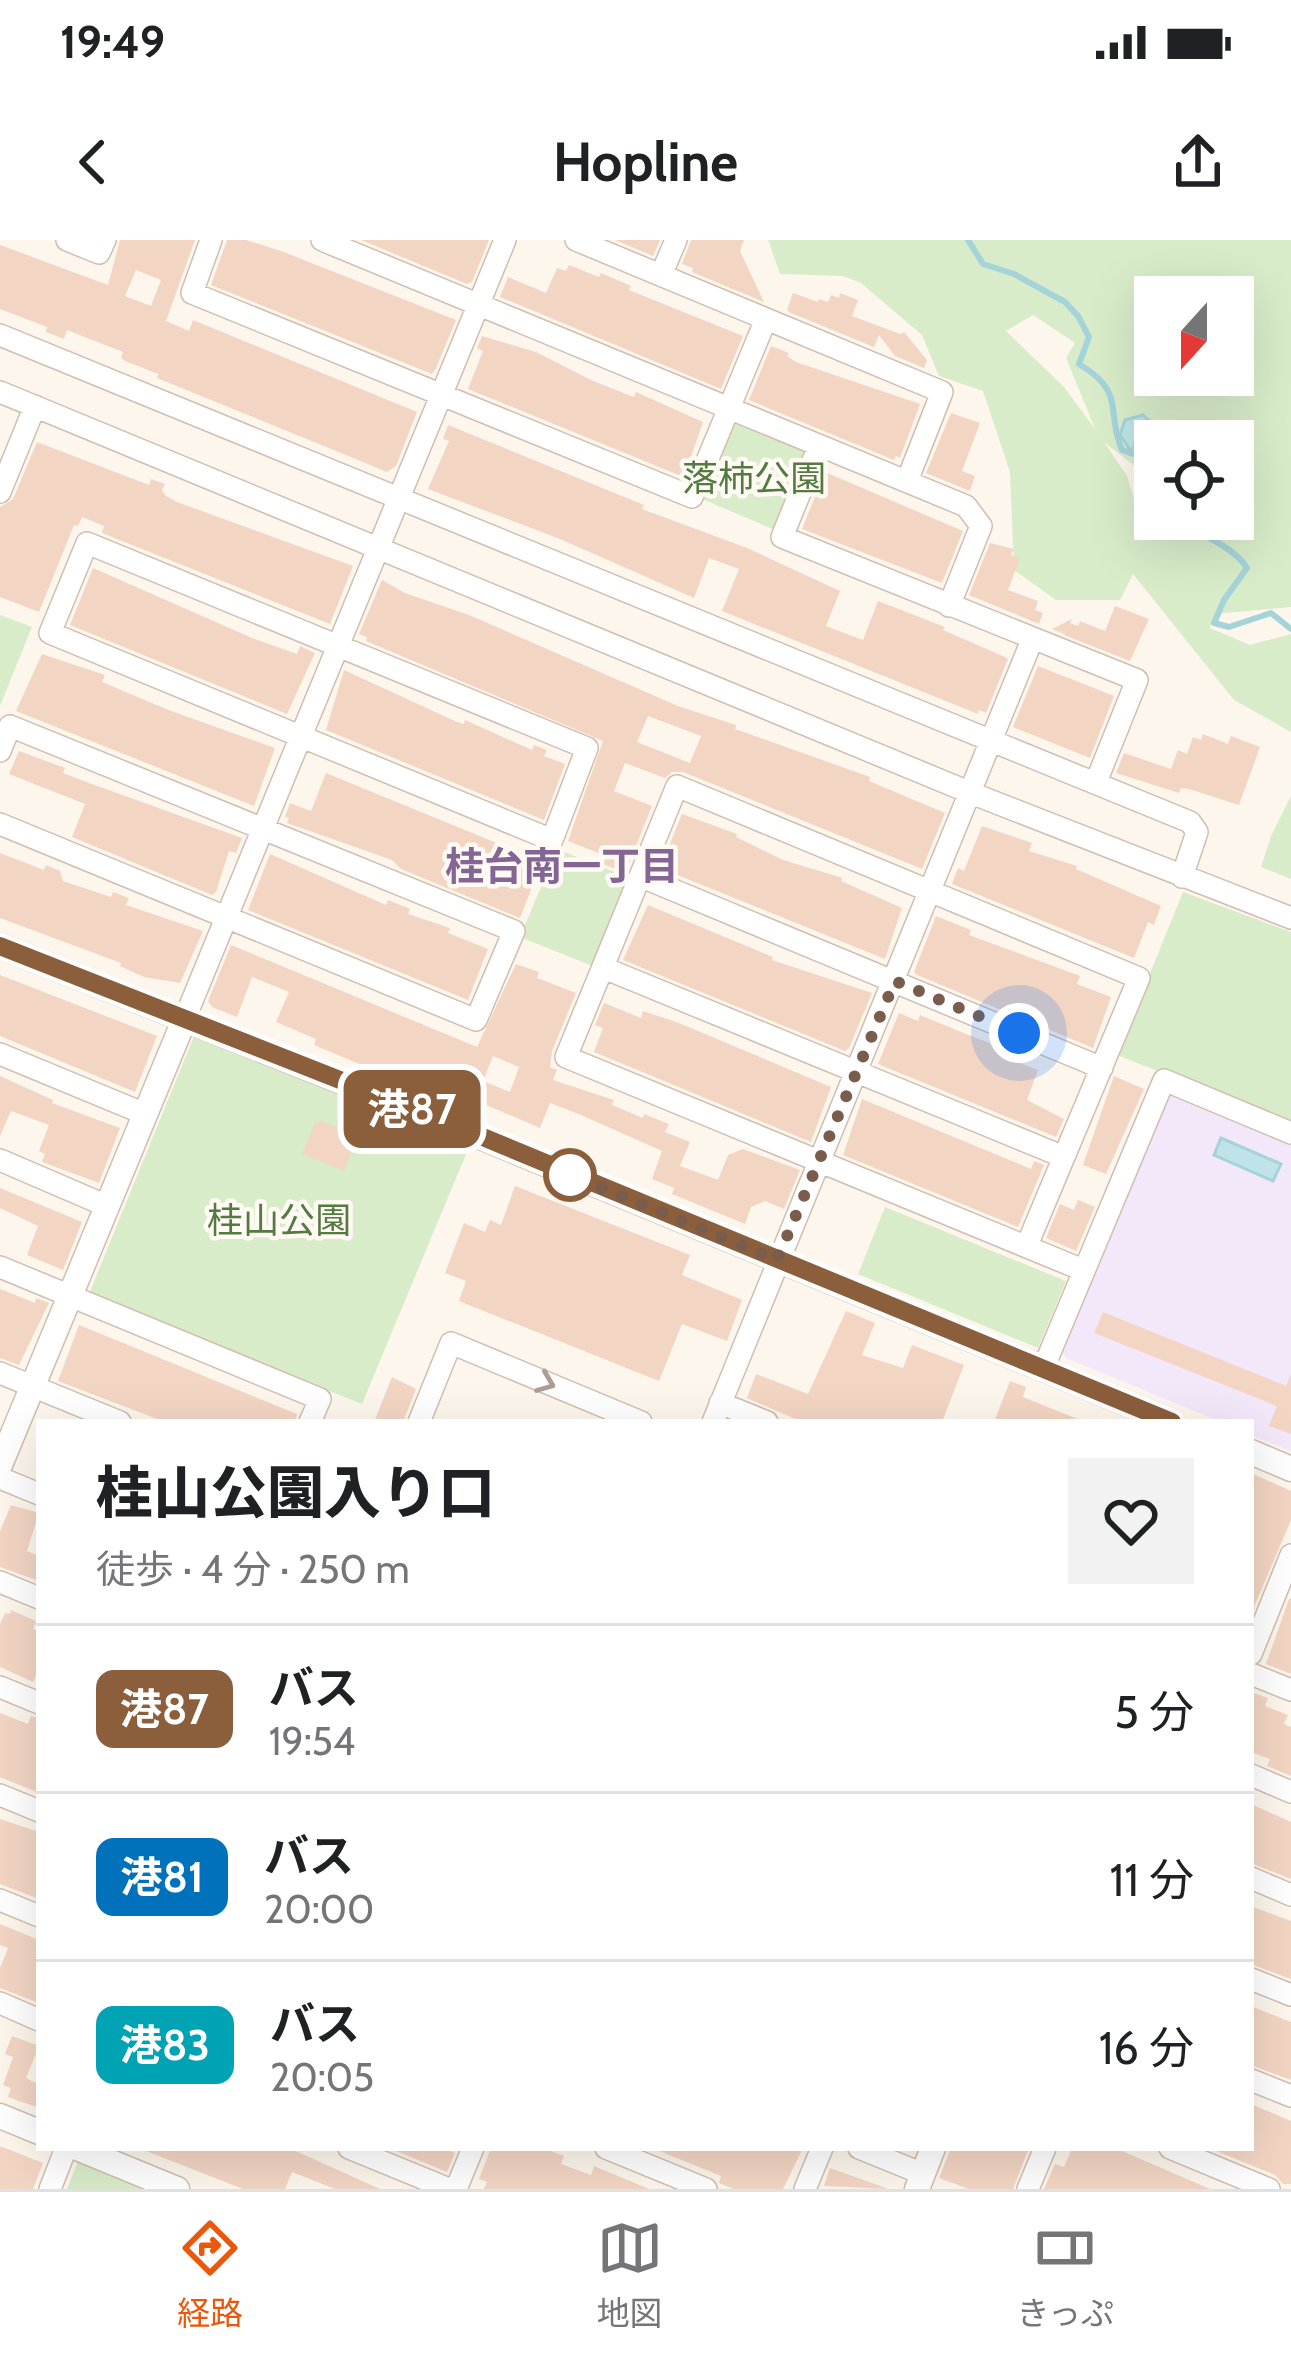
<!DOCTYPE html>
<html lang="ja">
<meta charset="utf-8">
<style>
body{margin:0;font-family:Cabin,"Noto Sans JP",sans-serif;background:#f2f2f2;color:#202124;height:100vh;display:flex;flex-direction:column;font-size:45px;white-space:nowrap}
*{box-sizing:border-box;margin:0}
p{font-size:39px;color:#757577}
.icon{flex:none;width:66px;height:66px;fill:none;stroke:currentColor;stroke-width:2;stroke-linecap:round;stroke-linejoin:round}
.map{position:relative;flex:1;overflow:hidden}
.side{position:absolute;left:36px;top:1179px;width:1218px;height:732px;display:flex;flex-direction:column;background:#fff;border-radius:0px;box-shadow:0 12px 48px #0002}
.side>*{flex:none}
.badge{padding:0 24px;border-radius:18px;font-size:42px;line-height:78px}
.needle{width:78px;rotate:201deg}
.fabs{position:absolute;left:1134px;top:36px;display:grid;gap:24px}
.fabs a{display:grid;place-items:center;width:120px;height:120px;border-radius:0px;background:#fff;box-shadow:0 12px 48px #0002;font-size:60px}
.you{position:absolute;width:60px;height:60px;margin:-30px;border:9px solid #fff;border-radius:50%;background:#1a73e8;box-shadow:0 0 0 18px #1a73e833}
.map>.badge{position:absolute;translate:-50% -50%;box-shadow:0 0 0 6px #fff}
.round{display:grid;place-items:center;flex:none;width:126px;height:126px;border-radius:0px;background:#f2f2f2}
.overview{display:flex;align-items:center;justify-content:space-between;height:204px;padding:0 60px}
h1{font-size:57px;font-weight:800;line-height:90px}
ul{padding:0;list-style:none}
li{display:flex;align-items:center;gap:36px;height:168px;padding:0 60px;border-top:3px solid #e0e0e0}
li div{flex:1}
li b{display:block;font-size:45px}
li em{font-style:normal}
li .badge{min-width:132px;font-weight:700;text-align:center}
.status{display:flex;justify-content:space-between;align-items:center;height:84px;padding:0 60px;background:#fff;direction:ltr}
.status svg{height:33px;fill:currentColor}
header{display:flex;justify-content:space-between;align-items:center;height:156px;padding:0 60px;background:#fff;font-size:54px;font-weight:800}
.menu{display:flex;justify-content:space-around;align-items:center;height:168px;border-top:3px solid #e0e0e0;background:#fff;font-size:33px;color:#757577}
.menu a{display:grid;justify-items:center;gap:6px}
.menu .on{color:#ea580c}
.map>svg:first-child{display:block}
.education{fill:#f3e8fa}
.green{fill:#d8ecc9;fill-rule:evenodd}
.water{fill:#bfe3e8;stroke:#a5d3da;stroke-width:3}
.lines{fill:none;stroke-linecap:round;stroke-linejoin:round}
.stream{stroke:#a5d3da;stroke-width:6}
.building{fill:#f3d5c3;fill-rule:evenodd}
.minor-casing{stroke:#d1beb0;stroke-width:24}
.tertiary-casing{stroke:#d1beb0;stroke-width:27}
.minor{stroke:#fff;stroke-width:21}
.tertiary{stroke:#fff;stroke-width:24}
.oneway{stroke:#af9d94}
.line-casing{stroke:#fff;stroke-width:27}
.line{stroke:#8b5e3c;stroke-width:18}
.walk{stroke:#7a5c4d;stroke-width:12;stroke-dasharray:0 21.6}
.stop-dot{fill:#fff;stroke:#8b5e3c;stroke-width:6}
.labels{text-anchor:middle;stroke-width:9;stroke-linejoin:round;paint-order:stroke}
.park-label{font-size:36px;fill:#537a41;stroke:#fffaf3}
.neighbourhood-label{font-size:39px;font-weight:bold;fill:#846695;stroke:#fffaf3}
</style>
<div class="status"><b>19:49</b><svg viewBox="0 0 49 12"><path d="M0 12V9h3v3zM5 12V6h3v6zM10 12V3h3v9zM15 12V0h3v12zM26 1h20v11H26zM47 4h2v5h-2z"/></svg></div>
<header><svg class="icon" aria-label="back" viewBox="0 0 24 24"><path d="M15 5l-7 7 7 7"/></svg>Hopline<svg class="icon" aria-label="share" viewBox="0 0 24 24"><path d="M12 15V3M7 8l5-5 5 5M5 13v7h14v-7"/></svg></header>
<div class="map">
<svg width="1291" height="1949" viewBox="0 0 1291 1949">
<rect width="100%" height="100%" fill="#fdf6ec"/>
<path class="education" d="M 1172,855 L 1291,904 L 1291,1211 L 1251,1195 L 1251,1182 L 1221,1182 L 1066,1118 L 1061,1109 L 1165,859 Z"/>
<path class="green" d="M 768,0 L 1291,0 L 1291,367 L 1215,374 L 1210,388 L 1250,405 L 1291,394 L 1291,492 L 1234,460 L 1133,334 L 1120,360 L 1056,360 L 1014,330 L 1010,232 L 983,151 L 939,136 L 922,95 L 861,43 L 843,36 L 780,34 ZM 1155,57 L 1233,57 L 1233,135 L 1155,135 ZM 1033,75 L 1075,103 L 1066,118 L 1095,189 L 1064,147 L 1006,91 ZM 1155,201 L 1233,201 L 1233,279 L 1155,279 L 1155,244 L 1140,279 L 1127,236 L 1104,202 L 1155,242 Z
M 735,181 L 805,208 L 805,218 L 775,290 L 702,259 Z
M 0,375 L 32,387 L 0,466 Z
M 1291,556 L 1291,639 L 1261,627 L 1271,596 Z
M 557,609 L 632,639 L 595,727 L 520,697 Z
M 1183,652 L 1291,692 L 1291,884 L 1117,815 Z
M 194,796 L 469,907 L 362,1164 L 89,1054 Z
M 885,967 L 1066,1041 L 1038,1108 L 858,1034 Z
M 80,1916 L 160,1949 L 67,1949 Z"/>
<path class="water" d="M 1143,175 L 1156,187 L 1141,196 L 1131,211 L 1120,195 L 1125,180 Z
M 1221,898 L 1281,924 L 1273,941 L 1214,915 Z"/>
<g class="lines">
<path class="stream" d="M 968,0 L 983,24 L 1014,34 L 1065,62 L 1078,76 L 1089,97 L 1079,124 C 1127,153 1105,170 1122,210 L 1136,215 L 1155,243
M 1155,255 L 1145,282 C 1166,299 1167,290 1190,292 C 1207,293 1239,314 1247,328 L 1224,360 L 1214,383 L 1229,387 L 1271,373 L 1291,389"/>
</g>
<path class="building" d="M 120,0 L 195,0 L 166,81 L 189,91 L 193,80 L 417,172 L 396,226 L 387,232 L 363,222 L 157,138 L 158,134 L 125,121 L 121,118 L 123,112 L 67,90 L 64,99 L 46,92 L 47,87 L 0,69 L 0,5 L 108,45 ZM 136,30 L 161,40 L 151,66 L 125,56 Z
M 227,0 L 246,0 L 281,11 L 456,80 L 436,128 L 432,134 L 211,45 Z
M 361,0 L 489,0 L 472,42 L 467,44 Z
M 615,0 L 660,0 L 653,16 Z
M 691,0 L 744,0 L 740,11 L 764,62 L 692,32 L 693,28 L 682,24 Z
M 569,25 L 599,37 L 601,33 L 631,46 L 629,50 L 743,96 L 721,149 L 500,57 L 508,37 L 546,53 L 557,28 L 566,31 Z
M 793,53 L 818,62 L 819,59 L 828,62 L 831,55 L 839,58 L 840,53 L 858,60 L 852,76 L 900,94 L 904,92 L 927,120 L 924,128 L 895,116 L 879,95 L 874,107 L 791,73 L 787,70 Z
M 482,96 L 536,112 L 593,141 L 634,157 L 636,152 L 703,182 L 685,234 L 681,236 L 468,149 L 483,111 L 477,108 Z
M 771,106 L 789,113 L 787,116 L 796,122 L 920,164 L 900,218 L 896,216 L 894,220 L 749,160 Z
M 951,173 L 980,183 L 962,231 L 975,236 L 970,251 L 926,233 Z
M 448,185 L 644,265 L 642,269 L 747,308 L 840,351 L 826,386 L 863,400 L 878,361 L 945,387 L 943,390 L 1005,417 L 1008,419 L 986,473 L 979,470 L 978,474 L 722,371 L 739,329 L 709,318 L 694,358 L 560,299 L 428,249 L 449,201 L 443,199 Z
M 37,202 L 149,245 L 151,239 L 165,244 L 162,250 L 166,256 L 177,262 L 353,326 L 330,384 L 102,293 L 104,286 L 82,277 L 78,286 L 74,285 L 39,372 L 0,357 L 0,267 L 13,259 Z
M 825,232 L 963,291 L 942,343 L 802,289 Z
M 990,303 L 1014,309 L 1011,315 L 1020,318 L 1008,350 L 1038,361 L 1035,370 L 1043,373 L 1039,384 L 969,355 Z
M 93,328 L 252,398 L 297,414 L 300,406 L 315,413 L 287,474 L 70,385 Z
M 382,340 L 405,353 L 469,375 L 678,466 L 736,485 L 735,489 L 870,537 L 869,541 L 945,573 L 922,629 L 683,532 L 672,532 L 665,538 L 625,523 L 614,551 L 652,566 L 625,633 L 603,624 L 606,616 L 568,601 L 603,501 L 366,401 L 367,397 L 359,394 ZM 648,476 L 701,496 L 690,523 L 637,502 Z
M 1115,366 L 1149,379 L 1130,421 L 1064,395 L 1067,388 L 1064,394 L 1052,389 L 1072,379 L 1070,383 L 1078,386 L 1080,381 L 1105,391 Z
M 42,414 L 105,435 L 102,442 L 171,471 L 275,508 L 254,566 L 16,471 Z
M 1038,426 L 1114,456 L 1090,518 L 1013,487 Z
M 344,430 L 457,482 L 464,484 L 465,480 L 532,510 L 534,505 L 547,510 L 544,516 L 565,524 L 544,580 L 326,490 Z
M 1203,494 L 1228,504 L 1231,496 L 1260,507 L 1239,565 L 1189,549 L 1181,548 L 1179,553 L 1116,533 L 1124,513 L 1171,529 L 1178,510 L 1187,514 L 1193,497 L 1201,500 Z
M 19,511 L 65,528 L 63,533 L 89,543 L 242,598 L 236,613 L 229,611 L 216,652 L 212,655 L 72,597 L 85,564 L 9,534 Z
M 326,533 L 548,624 L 540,644 L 534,642 L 520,678 L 401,629 L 392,620 L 287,583 L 289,578 L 285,577 L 290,563 L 311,571 Z
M 682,574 L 737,594 L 736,597 L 783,620 L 843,638 L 841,641 L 902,668 L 885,719 L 660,628 Z
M 982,586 L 1032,603 L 1029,611 L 1077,626 L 1076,629 L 1161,666 L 1154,685 L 1148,682 L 1134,718 L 952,644 L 958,628 L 964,631 Z
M 0,613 L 44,630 L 46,625 L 60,631 L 63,641 L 111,657 L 113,652 L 129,658 L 126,665 L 203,691 L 180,743 L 144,737 L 120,726 L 121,723 L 0,678 Z
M 270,614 L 386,665 L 388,660 L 410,669 L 408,674 L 450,688 L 448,693 L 488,709 L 468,760 L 248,670 Z
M 648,665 L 773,717 L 772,720 L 872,753 L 849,808 L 845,811 L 623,720 Z
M 936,676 L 971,690 L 969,695 L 1080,736 L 1077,744 L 1111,757 L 1093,808 L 917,735 L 914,732 Z
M 231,705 L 477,807 L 516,724 L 539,732 L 537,738 L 576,753 L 552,811 L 550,827 L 557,830 L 553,840 L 614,860 L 612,865 L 643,878 L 644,874 L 669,884 L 665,892 L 690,902 L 680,926 L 718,940 L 728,915 L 743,909 L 800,930 L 784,969 L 765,961 L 751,967 L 745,984 L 672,954 L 674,948 L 652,939 L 662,911 L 581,875 L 550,863 L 540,888 L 449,849 L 445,860 L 314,805 L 316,799 L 276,782 L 289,752 L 252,737 L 237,777 L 212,767 L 208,761 ZM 493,816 L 519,827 L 510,852 L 483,841 Z
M 0,735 L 157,796 L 135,852 L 0,796 Z
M 604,763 L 641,778 L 643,771 L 679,783 L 831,847 L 811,902 L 594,812 L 603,788 L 595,785 Z
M 899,773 L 918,781 L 920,775 L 966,794 L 997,806 L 1006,812 L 1004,817 L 1038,830 L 1027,860 L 1064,879 L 1056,897 L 878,824 Z
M 0,836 L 53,860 L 52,863 L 120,888 L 99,943 L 42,922 L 45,914 L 39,911 L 49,885 L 11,871 L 0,896 Z
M 1114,836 L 1144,849 L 1106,934 L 1083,925 Z
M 862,859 L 1031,929 L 1034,921 L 1044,925 L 1018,987 L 843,915 Z
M 321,881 L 357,896 L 344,931 L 302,914 L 315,883 Z
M 515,946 L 690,1015 L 682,1035 L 742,1060 L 727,1101 L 682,1084 L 659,1141 L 459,1061 L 466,1041 L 445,1033 L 464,983 L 485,992 L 490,980 L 501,985 Z
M 0,948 L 82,982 L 63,1030 L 27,1015 L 38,986 L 0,968 Z
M 1078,960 L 1095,967 L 1076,1011 L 1046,998 L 1060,964 L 1074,970 Z
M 0,1049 L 35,1063 L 36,1058 L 49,1063 L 19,1125 L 0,1118 Z
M 846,1071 L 875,1083 L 862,1115 L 903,1128 L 912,1105 L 964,1125 L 942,1182 L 802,1182 L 747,1158 L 756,1134 L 808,1154 Z
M 1103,1072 L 1286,1146 L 1291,1134 L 1291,1194 L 1269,1186 L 1277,1166 L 1094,1093 Z
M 79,1085 L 297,1174 L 295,1182 L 165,1182 L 58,1141 Z
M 392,1137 L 416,1149 L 403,1182 L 374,1182 Z
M 1010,1141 L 1026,1147 L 1023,1157 L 1085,1182 L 994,1182 Z
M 1251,1233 L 1291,1251 L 1291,1280 L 1251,1374 Z
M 11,1265 L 39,1273 L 27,1311 L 39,1316 L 39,1341 L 0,1327 L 0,1291 Z
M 1289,1359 L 1291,1359 L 1291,1434 L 1266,1424 Z
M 11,1370 L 36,1381 L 33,1389 L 39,1391 L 39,1428 L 33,1442 L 0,1427 L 0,1384 L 5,1373 L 10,1374 Z
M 1251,1452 L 1268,1458 L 1265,1466 L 1288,1475 L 1284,1484 L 1291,1487 L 1291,1536 L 1267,1526 L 1270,1519 L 1251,1512 Z
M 0,1473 L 28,1484 L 31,1476 L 39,1478 L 39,1553 L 0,1537 Z
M 1251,1564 L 1291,1582 L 1291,1639 L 1251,1623 Z
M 0,1579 L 39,1592 L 39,1659 L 0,1644 Z
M 1251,1666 L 1291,1681 L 1291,1739 L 1251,1724 Z
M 0,1684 L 39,1700 L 39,1763 L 0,1748 L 0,1728 L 8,1708 L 0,1705 Z
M 1251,1766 L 1291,1782 L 1291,1840 L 1251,1825 Z
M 12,1796 L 39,1806 L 26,1838 L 39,1845 L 39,1868 L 8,1857 L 11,1848 L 3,1845 L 13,1817 L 5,1814 Z
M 1251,1864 L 1291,1881 L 1291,1944 L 1283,1944 L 1275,1935 L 1209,1908 L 1251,1908 Z
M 0,1906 L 43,1923 L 33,1949 L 0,1949 Z
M 289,1908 L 380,1949 L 335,1949 L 292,1932 L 285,1949 L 243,1949 L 141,1909 Z
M 389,1908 L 441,1908 L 455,1913 L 447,1932 Z
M 491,1908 L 543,1908 L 564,1916 L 561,1924 L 591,1935 L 594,1926 L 649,1949 L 484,1949 L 487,1942 L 479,1939 Z
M 652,1908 L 803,1908 L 783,1949 L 734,1949 L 719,1943 L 721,1936 Z
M 951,1908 L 1029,1908 L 1013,1949 L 969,1949 L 939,1938 Z
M 1072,1908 L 1115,1908 L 1210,1949 L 1044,1949 L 1055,1924 L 1064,1927 Z
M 830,1928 L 886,1948 L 886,1949 L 824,1946 Z"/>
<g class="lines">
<defs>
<path id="minor" d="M 67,0 L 99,13 L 105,0
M 211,0 L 192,53 L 692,257 L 766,79
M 322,0 L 966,266 L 981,286 L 949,366
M 576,0 L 942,152 L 907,241
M 661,35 L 676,0
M 0,95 L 1190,582 L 1197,592 L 1182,637
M 0,152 L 971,553 L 1291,678
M 819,206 L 782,297 L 1137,440 L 1096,542
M 0,252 L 35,166
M 87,303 L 587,508 L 552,600 L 50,393 Z
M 0,511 L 10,486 L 514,691 L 476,780 L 0,584
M 642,637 L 1102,828
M 604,728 L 1064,917
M 185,778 L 505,0
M 0,814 L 145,874
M 0,920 L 107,966
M 1027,1005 L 1139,738 L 677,546 L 566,817 L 1083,1030
M 0,1027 L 320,1159 L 310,1182
M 1043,1129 L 1164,840 L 1291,893
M 0,1133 L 120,1182
M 720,1163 L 767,1182
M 419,1182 L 451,1103 L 641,1182
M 713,1182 L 1032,400
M 0,1238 L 39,1254
M 0,1342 L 39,1358
M 1251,1414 L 1291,1315
M 1251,1434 L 1291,1450
M 0,1447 L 39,1463
M 1251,1535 L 1291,1552
M 0,1555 L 39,1571
M 1251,1638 L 1291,1655
M 0,1660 L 39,1676
M 1251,1739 L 1291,1755
M 0,1763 L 39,1780
M 1251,1840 L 1291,1856
M 349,1908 L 449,1949
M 606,1908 L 706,1949
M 859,1908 L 923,1934
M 1170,1908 L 1269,1949
M 50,1949 L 66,1908
M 456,1949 L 473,1908
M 805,1949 L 822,1908
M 1028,1949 L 1045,1908"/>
<path id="tertiary" d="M 0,706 L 444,882 L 1172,1182
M 1251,1212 L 1291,1229
M 0,1225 L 185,778
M 0,1876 L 39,1892
M 77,1908 L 177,1949
M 917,1949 L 933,1908"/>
</defs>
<use href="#minor" class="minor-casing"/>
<use href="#tertiary" class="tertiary-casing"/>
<use href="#minor" class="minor"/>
<use href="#tertiary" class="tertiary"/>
</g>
<defs><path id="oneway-chevron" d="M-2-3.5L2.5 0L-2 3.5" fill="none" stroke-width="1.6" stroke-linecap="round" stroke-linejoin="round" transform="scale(3)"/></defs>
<use class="oneway" href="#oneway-chevron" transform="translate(546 1143) rotate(22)"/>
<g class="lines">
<defs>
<path id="line" d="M 0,706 L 444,881 L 1172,1182"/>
</defs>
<use href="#line" class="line-casing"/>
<use href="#line" class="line"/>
<path class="walk" d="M 570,935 L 566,933 L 777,1020 L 895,741 L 1019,793"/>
</g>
<circle class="stop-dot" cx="570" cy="935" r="24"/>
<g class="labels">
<g class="park-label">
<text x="754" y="251">落柿公園</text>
<text x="279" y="993">桂山公園</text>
</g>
<g class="neighbourhood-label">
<text x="562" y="640">桂台南一丁目</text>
</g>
</g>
</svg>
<div class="fabs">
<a><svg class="needle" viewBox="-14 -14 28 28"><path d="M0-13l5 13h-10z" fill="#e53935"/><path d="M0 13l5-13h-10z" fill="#757577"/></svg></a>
<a><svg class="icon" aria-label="locate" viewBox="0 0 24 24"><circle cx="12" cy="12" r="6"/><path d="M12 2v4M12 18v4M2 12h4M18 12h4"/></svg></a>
</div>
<div class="you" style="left:1019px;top:793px"></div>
<b class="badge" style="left:412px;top:869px;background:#8b5e3c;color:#fff">港87</b>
<section class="side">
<div class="overview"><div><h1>桂山公園入り口</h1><p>徒歩 · 4 分 · 250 m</p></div><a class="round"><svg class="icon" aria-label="heart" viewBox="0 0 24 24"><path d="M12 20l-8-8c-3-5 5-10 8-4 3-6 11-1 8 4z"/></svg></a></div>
<ul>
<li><span class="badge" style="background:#8b5e3c;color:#fff">港87</span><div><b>バス</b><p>19:54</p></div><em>5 分</em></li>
<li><span class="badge" style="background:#0072bc;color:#fff">港81</span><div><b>バス</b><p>20:00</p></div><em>11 分</em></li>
<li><span class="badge" style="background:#00a3b4;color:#fff">港83</span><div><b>バス</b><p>20:05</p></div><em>16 分</em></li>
</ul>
</section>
</div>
<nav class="menu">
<a class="on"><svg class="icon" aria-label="directions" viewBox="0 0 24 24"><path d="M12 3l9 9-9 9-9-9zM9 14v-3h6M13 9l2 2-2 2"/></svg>経路</a>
<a><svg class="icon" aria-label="map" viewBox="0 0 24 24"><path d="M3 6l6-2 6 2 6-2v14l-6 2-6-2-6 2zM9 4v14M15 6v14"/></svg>地図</a>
<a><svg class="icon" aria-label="tickets" viewBox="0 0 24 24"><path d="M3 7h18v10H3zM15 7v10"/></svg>きっぷ</a>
</nav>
